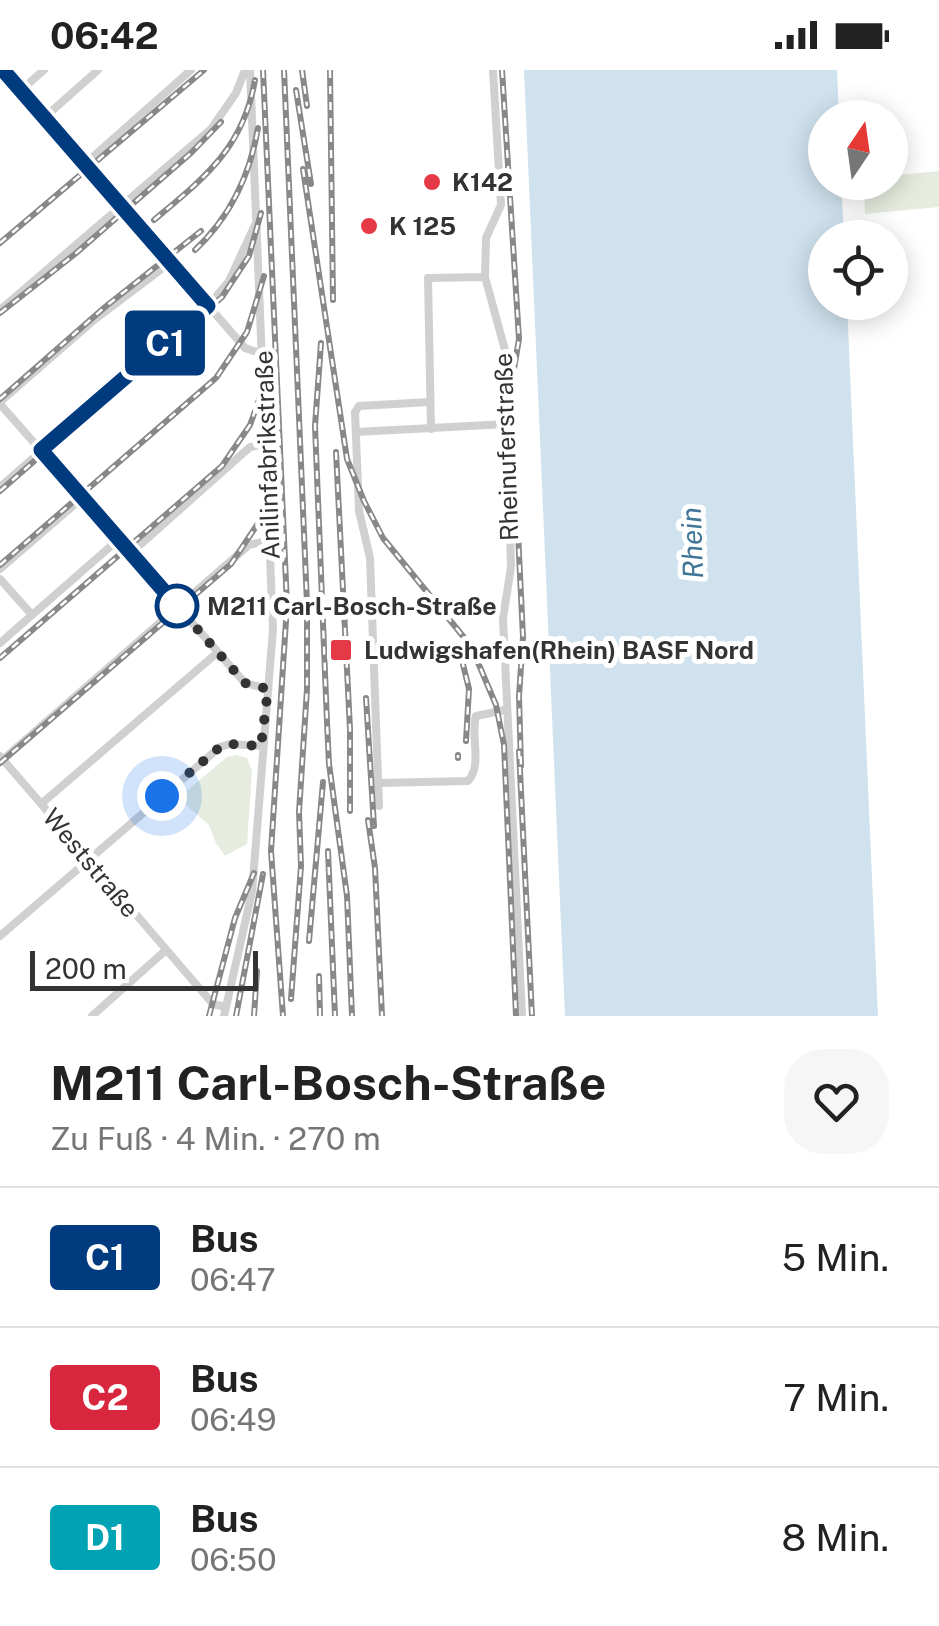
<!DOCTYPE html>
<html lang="de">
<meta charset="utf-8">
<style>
body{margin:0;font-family:"Public Sans",sans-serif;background:#f6f6f6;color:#222;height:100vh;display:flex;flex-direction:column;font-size:38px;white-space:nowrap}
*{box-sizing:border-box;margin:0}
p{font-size:32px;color:#767676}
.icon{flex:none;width:55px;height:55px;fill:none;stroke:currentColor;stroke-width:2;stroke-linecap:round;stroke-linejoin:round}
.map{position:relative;height:946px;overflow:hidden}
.sheet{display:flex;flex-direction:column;background:#fff;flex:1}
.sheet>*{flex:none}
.badge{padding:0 20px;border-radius:8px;font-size:35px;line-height:65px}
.needle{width:65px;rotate:13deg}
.fabs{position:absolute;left:808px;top:30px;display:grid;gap:20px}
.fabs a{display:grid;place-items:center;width:100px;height:100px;border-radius:50%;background:#fff;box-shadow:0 5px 25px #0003;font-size:50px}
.scale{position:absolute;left:30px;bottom:25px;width:228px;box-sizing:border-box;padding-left:10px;border:5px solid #333;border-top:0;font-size:28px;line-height:35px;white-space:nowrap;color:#333;-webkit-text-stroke:8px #fff;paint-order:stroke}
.you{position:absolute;width:50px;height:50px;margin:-25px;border:8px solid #fff;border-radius:50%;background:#1a73e8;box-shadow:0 0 0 15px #1a73e833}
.map>.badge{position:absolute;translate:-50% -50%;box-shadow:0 0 0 5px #fff}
.round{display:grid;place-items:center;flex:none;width:105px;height:105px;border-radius:40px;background:#f6f6f6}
.overview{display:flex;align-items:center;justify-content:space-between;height:170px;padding:0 50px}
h1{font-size:48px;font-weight:700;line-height:75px}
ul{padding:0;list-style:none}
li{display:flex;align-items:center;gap:30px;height:140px;padding:0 50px;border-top:2px solid #e0e0e0}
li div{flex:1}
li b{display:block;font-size:38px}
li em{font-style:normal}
li .badge{min-width:110px;font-weight:700;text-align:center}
.status{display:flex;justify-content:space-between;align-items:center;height:70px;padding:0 50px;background:#fff;direction:ltr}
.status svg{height:28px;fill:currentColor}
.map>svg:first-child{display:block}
.green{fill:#e6ecdf}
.water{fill:#cfe2ee}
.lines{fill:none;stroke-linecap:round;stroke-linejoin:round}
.minor{stroke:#d0d0d0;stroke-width:8}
.rail-casing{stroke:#888;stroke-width:6}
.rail{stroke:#fff;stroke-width:2.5;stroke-dasharray:8;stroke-linecap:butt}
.line-casing{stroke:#fff;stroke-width:22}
.line{stroke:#003b80;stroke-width:15}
.walk{stroke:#333;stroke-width:10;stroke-dasharray:0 18}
.poi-dot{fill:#e63946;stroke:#fff;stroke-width:4}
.stop-dot{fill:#fff;stroke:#003b80;stroke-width:5}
.labels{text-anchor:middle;stroke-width:10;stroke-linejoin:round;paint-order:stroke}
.poi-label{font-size:25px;font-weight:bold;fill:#333;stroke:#fff;text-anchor:start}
.street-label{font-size:25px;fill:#333;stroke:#fff}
.stop-label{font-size:25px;font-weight:bold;fill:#333;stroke:#fff;text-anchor:start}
.water-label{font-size:28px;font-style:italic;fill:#3f7597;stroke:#fff}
</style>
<div class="status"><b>06:42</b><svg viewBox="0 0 49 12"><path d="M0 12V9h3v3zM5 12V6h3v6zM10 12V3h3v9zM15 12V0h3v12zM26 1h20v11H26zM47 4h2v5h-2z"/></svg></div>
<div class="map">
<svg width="939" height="946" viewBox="0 0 939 946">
<rect width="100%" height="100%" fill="#fff"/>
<path class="green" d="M 939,101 L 939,137 L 865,144 L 864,113 L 890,112 L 890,106 Z
M 236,685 L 247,688 L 252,701 L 247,774 L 225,786 L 216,773 L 209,755 L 178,728 L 227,687 Z"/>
<path class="water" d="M 524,0 L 837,0 L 839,47 L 825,48 L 825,112 L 841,113 L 844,167 L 825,168 L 825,232 L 847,233 L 878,946 L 565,946 Z"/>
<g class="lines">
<path class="minor" d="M 3,0 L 245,278 L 263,284
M 493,0 L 501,135 L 486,168 L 485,207 L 505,280 L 511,497 L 503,548 L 522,946
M 21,20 L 44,0
M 45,47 L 98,0
M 86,93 L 191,0
M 0,240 L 211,59 L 236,23 L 245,0
M 0,332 L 94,250 L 172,191
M 0,334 L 245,613 L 268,619
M 431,359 L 428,208 L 485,207
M 356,362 L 507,354
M 0,417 L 208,236 L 229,211 L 255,155
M 131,483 L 250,377 L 267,374
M 0,499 L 82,428
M 0,509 L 32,545
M 0,573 L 119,469
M 0,686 L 213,934 L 226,937
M 0,692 L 249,475 L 271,470
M 378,713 L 468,711 C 483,695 470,666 476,646 L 505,640
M 41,734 L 217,583
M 379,736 L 370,488 L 359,441 L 355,342 L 359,336 L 430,332
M 0,866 L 220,677 L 230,674 L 261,676
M 92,946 L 166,880
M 224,946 L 252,822 L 273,559 L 250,0"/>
<defs>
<path id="rail" d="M 263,0 L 287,535 L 271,781 L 283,946
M 284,0 L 307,533 L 307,619 L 299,742 L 301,796 L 291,929
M 302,0 L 307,36
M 330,0 L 333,230
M 502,0 L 519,269 L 511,317 L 523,567 L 519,626 L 521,696
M 296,20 L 311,114
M 303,99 L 347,389 L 364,431 L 383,468 L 471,576 L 496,635 L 504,675 L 516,946
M 154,150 C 204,108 243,79 255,10
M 0,173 L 204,0
M 195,180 C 230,147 250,105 258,58
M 0,243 L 75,184 L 191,83 L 221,52
M 321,273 L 315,356 L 327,652 L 329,694 L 347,826 L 352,946
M 0,329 L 105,237 L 201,161
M 336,382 L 350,659 L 350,741
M 0,421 L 222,227 L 249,186 L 261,143
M 0,495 L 216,308 L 247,262 L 264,206
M 458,574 L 469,619 L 466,671
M 0,588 L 222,396 L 250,355 L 264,316 L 267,296
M 366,628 L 374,756
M 519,681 L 532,946
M 458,685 L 458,688
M 0,693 L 231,494 L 259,452 L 273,407
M 368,750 L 375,798 L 382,946
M 328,781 L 335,946
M 309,871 L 323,712
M 319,906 L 320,946
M 209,946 L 235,848 L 254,803
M 236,946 L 263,804
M 254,946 L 257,901"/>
</defs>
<use href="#rail" class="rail-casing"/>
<use href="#rail" class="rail"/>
</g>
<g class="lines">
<defs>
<path id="line" d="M 3,0 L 208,236 L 41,380 L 177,536"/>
</defs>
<use href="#line" class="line-casing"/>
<use href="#line" class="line"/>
<path class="walk" d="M 162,726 L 220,677 L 230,674 L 261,676 L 268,619 L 245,613 L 177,536"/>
</g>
<g class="poi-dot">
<circle cx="432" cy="112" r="10"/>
<circle cx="369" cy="156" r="10"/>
<rect x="329" y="568" width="24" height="24" rx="5"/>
</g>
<circle class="stop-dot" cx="177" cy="536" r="20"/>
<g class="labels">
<g class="poi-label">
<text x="452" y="121">K142</text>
<text x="389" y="165">K 125</text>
<text x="364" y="589">Ludwigshafen(Rhein) BASF Nord</text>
</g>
<g class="street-label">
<text transform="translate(506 377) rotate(-92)" y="9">Rheinuferstraße</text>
<text transform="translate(267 385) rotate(-92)" y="9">Anilinfabrikstraße</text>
<text transform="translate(91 793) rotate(50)" y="9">Weststraße</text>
</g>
<g class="stop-label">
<text x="207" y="545">M211 Carl-Bosch-Straße</text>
</g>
<g class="water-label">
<text transform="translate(692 473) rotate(-92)" y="10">Rhein</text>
</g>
</g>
</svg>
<div class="fabs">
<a><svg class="needle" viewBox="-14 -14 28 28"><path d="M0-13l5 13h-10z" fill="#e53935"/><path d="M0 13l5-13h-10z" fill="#767676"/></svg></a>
<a><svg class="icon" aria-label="locate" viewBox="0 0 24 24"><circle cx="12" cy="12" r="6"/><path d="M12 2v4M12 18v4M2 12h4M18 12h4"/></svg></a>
</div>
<div class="scale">200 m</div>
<div class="you" style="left:162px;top:726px"></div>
<b class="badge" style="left:165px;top:273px;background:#003b80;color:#fff">C1</b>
</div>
<section class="sheet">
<div class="overview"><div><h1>M211 Carl-Bosch-Straße</h1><p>Zu Fuß · 4 Min. · 270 m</p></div><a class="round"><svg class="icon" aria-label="heart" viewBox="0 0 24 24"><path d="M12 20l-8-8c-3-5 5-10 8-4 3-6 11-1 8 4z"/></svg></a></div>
<ul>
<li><span class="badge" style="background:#003b80;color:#fff">C1</span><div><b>Bus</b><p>06:47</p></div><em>5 Min.</em></li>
<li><span class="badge" style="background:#d7263d;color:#fff">C2</span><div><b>Bus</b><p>06:49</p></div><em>7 Min.</em></li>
<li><span class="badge" style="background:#00a3b4;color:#fff">D1</span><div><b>Bus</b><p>06:50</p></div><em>8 Min.</em></li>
</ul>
</section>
